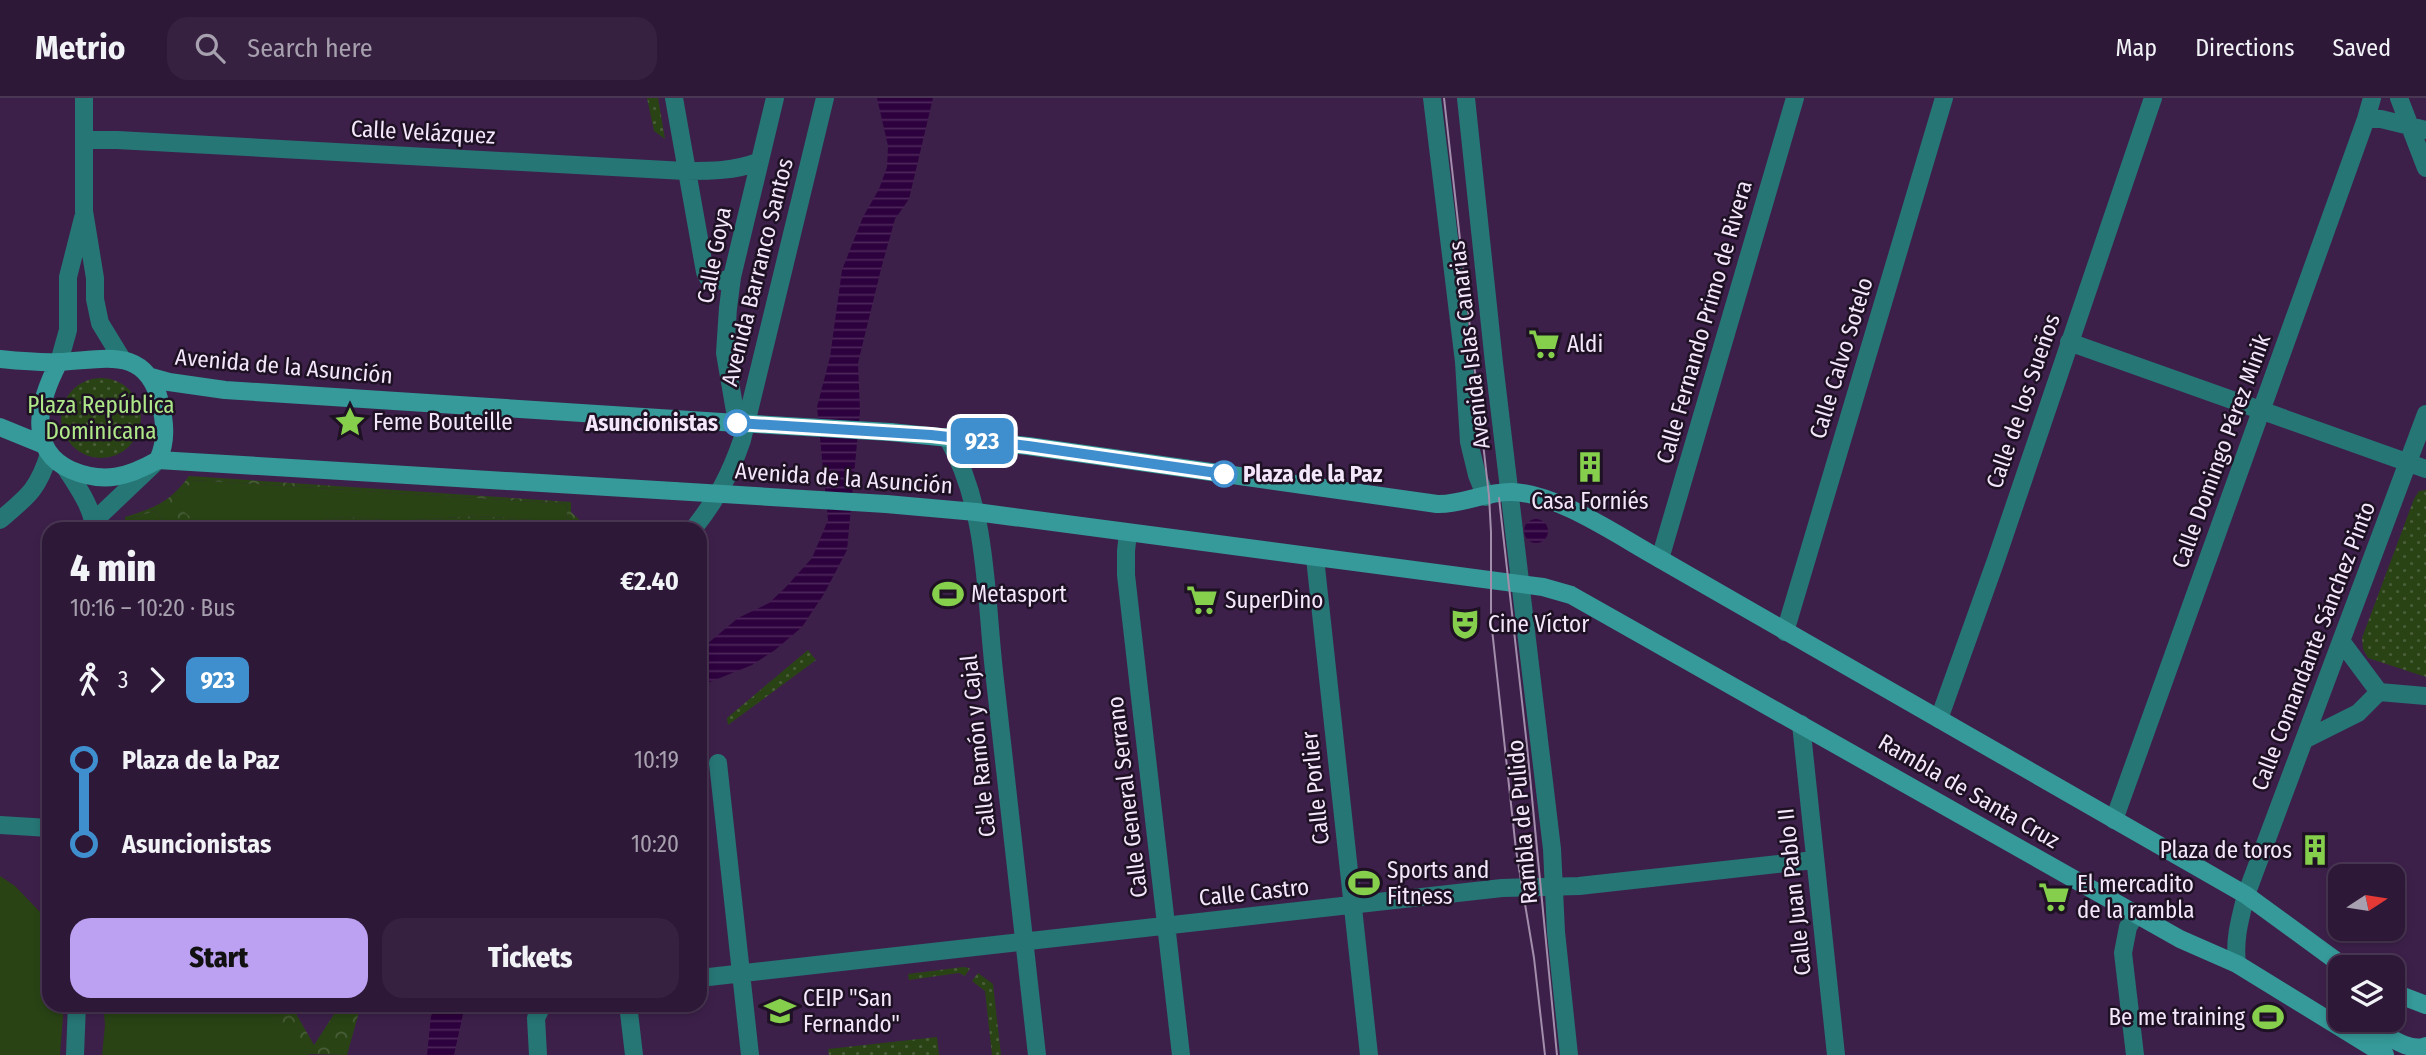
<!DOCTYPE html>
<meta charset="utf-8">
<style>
body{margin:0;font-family:"Fira Sans Condensed",sans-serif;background:#362140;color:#f1f3f6;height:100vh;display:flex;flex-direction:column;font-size:26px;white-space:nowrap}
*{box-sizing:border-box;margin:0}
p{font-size:23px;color:#a7a0ae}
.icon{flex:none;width:38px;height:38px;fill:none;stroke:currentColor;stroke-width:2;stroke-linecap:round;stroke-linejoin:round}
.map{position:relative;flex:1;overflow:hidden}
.details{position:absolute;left:42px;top:424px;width:665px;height:490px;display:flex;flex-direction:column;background:#2e1838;border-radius:21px;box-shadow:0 4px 10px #0003,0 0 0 2px #493753}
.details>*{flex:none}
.badge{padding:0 14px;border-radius:10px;font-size:24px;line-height:46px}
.needle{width:46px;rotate:78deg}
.fabs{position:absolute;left:2328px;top:766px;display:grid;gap:14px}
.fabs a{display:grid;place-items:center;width:77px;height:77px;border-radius:14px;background:#2e1838;box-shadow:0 4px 10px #0003,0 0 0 2px #493753;font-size:35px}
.map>.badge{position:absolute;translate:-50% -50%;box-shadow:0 0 0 4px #fff}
.legs{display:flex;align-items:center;gap:10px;height:77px;padding:0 28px;font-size:23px}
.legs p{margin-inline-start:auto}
.headline{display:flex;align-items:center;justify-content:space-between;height:119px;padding:0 28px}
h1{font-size:38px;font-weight:800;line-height:52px}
.cta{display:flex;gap:14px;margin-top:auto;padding:14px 28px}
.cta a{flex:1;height:80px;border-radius:21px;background:#bca0f2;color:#111;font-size:28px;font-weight:800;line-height:80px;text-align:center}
.cta a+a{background:#362140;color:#f1f3f6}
ul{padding:0 28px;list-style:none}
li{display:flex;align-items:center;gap:24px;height:84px;font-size:26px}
li i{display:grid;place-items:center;width:10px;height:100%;margin:0 9px;background:currentColor}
li i::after{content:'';width:18px;height:18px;margin:-9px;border:5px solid;border-radius:50%;background:#2e1838}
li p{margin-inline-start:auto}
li:first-child i{background:linear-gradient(#0000 50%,currentColor 0)}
li:last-child i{background:linear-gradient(currentColor 50%,#0000 0)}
header{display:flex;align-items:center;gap:42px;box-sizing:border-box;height:98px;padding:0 35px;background:#2e1838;border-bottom:2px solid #493753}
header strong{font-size:33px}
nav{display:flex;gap:38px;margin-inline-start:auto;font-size:24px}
.search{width:490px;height:63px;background:#362140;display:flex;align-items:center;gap:18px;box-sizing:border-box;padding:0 24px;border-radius:21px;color:#a7a0ae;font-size:26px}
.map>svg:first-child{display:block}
.grass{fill:#294315}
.park{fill:url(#park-crowns)}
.garden{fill:url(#garden-dots)}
.water{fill:url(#water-rules)}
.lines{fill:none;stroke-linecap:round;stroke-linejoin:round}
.minor{stroke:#267675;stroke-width:18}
.tertiary{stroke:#267675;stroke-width:18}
.secondary{stroke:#359a99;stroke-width:18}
.tram{stroke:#a28dab;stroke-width:2}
.secondary-bridge{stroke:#359a99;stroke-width:18}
.line-1-casing{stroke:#fff;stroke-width:16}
.line-1{stroke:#3f8fcf;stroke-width:10}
.stop-1-dot{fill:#fff;stroke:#3f8fcf;stroke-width:3.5}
.labels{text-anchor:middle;stroke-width:5;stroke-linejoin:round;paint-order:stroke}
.street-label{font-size:23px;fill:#f4e6fb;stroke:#1d1123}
.poi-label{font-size:23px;fill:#f4e6fb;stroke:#1d1123;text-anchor:start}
.park-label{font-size:23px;fill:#afe889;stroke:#1d1123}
.stop-label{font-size:23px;font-weight:bold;fill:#f4e6fb;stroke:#1d1123;text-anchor:end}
</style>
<header>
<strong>Metrio</strong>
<div class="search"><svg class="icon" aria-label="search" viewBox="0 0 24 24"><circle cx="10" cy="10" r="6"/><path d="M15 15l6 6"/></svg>Search here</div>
<nav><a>Map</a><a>Directions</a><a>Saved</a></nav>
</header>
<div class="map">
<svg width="2426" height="957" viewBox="0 0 2426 957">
<defs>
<pattern id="park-crowns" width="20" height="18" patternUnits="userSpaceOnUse" patternTransform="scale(1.75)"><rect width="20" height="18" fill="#294315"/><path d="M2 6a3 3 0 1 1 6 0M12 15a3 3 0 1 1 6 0" fill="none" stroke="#495e38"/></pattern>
<pattern id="garden-dots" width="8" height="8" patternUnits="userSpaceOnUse" patternTransform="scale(1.75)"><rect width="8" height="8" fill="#294315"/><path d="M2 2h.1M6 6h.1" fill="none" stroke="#495e38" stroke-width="1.8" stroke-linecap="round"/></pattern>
<pattern id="water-rules" width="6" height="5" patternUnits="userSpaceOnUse" patternTransform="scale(1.75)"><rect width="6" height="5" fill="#2d013d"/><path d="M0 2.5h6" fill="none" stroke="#4c265a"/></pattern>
</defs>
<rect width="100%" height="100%" fill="#3d204a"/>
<path class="grass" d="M 193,382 L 568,406 L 566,422 L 559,424 L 479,418 L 397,423 L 346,419 L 324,422 L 300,430 L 203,430 L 173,405 Z
M 155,413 L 170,430 L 128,430 L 128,421 Z
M 0,778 L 15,788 L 41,815 L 49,829 L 49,906 L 64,907 L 60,957 L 0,957 Z
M 103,906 L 267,907 L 309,957 L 102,957 L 105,927 Z"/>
<path class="park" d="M 189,378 L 571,404 L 571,414 L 586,428 L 584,430 L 300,430 L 324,422 L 346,419 L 397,423 L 479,418 L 559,424 L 566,422 L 568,406 L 193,382 L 174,405 L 203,430 L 170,430 L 155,413 L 128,421 L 128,430 L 125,430 L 125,419 C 155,410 170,404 189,378 Z
M 267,907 L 291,907 L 314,947 L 340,907 L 361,907 L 347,957 L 307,956 Z"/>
<path class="garden" d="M 647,0 L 658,0 L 665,41 L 654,33 Z
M61 320a40 40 0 1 1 80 0a40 40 0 1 1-80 0Z
M 2426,392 L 2426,579 L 2368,560 L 2363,551 L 2362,540 L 2414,401 L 2419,393 Z
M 808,552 L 816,562 L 728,627 L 727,620 Z
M 963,869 L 970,870 L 965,878 L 959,875 L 909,882 L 908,876 Z
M 978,875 L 993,886 L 1001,957 L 992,957 L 985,893 L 972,883 Z
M 937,939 L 939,957 L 829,957 L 828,951 Z"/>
<path class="water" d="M 877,0 L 933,0 L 909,101 L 895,121 L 881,171 L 858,265 L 860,313 L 847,452 L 824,496 L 802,529 L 775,552 L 752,567 L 700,588 L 700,552 L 738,520 L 769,505 L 785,490 L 812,460 L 828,422 L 817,309 L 830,259 L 842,172 L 863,119 L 879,91 L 887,69 L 888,48 Z
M1524 433a12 12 0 1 1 24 0a12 12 0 1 1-24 0Z
M 438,906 L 465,907 L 454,957 L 427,957 L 431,918 Z"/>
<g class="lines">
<path class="minor" d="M 674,0 L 705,174 L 708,180 L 722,183 L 732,179
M 1432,0 L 1464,264 L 1469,344 L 1477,377 L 1486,399
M 2399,0 L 2426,70
M 2366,21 L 2381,21 L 2426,32
M 84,42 L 117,42 L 685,73 C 711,73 734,73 758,64
M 2069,244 L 2426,371
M 737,325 L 725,255 L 728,210 L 732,179 L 775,0
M 947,339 C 989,412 985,501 995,582 C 1009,707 1023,832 1037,957
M 0,422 C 27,399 38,392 49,356
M 694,430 C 717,401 730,377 742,342 L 825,0
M 1128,435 L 1126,453 L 1126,477 L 1181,957
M 1315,460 L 1369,957
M 1660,461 L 1795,0
M 1785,534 L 1944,0
M 2379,594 L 2426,598
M 1939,621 L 1996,462 L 2153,0
M 1801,626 L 1836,957
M 2304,642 L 2358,615 L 2379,594 L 2341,543
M 718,665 L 750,957
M 2114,722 L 2366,21 L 2372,0
M 0,727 L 49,730
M 2237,866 C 2234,841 2240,821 2246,797 L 2426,316
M 700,880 L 1502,790 L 1579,788 L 1814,762
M 628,906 L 634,957
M 538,957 L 536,920 L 543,906
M 2135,957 L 2123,855 L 2128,829 L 2136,816"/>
<path class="tertiary" d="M 84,0 L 84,113 L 95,180 L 95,201 L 100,225 L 122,261
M 1466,0 L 1494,265 L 1552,751 L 1556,834 L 1569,957
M 59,264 L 68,232 L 68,179 L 83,120
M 65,369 C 74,384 95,412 93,430
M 93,424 L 154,366
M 75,957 L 77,906"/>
<path class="secondary" d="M 0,261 C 20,263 40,265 59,264 C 104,262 146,247 160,304 C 165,324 167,343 158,362 C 128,379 104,386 71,372 C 24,351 40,300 59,264
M 151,279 L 169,284 L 225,292 L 737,325
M 0,329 L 44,347
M 890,334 L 1028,348 L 1437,406 C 1463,407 1486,393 1512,394 C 1557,395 1620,439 1660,461 L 2246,797 L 2346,870
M 158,362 L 674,393
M 886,406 L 976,414 L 1543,489 L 1571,497 L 2180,841 L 2237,866 L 2385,957
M 2392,894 L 2426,907
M 2353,922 C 2375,926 2405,957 2426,948"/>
<path class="tram" d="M 1444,0 L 1489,398 L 1491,434 L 1491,522 L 1516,752 L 1534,860 L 1545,957
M 1499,400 L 1527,648 L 1557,957"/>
<path class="secondary-bridge" d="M 737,325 L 890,334
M 674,393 L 886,406"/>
</g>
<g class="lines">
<defs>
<path id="line-1" d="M 737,325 L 931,337 L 1028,348 L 1224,376"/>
</defs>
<use href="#line-1" class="line-1-casing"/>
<use href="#line-1" class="line-1"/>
</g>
<defs>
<symbol id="supermarket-bare" viewBox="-9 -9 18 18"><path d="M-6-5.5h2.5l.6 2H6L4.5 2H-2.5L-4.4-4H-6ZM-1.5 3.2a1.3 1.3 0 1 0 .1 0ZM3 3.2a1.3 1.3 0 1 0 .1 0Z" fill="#85cf4c" stroke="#1d1123" stroke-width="2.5" paint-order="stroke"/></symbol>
<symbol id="sight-bare" viewBox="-9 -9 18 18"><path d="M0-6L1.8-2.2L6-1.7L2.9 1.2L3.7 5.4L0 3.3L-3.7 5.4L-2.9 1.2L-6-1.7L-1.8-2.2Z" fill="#85cf4c" stroke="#1d1123" stroke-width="2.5" paint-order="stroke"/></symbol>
<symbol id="building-bare" viewBox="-9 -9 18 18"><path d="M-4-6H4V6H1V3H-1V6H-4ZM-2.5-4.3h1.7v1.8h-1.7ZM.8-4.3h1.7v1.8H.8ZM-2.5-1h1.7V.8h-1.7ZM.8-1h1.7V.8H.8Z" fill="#85cf4c" stroke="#1d1123" stroke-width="2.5" paint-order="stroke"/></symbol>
<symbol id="stadium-bare" viewBox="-9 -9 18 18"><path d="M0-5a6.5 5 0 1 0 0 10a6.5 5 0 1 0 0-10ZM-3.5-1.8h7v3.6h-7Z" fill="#85cf4c" stroke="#1d1123" stroke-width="2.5" paint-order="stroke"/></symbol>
<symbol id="theatre-bare" viewBox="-9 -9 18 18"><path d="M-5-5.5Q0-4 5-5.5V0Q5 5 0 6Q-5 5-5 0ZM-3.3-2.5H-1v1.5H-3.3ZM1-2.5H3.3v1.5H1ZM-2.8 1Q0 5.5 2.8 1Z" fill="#85cf4c" stroke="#1d1123" stroke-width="2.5" paint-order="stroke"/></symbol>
<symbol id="school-bare" viewBox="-9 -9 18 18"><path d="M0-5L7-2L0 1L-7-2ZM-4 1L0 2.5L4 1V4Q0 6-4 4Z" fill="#85cf4c" stroke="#1d1123" stroke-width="2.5" paint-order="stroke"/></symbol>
</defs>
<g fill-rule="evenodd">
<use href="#supermarket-bare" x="1522" y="224" width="44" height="44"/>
<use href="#sight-bare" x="328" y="302" width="44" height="44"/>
<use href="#building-bare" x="1568" y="347" width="44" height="44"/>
<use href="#stadium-bare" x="926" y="474" width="44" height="44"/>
<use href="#supermarket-bare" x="1180" y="480" width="44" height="44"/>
<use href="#theatre-bare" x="1443" y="504" width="44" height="44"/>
<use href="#building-bare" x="2293" y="730" width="44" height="44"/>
<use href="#stadium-bare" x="1342" y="763" width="44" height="44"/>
<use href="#supermarket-bare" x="2032" y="777" width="44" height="44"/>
<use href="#school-bare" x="758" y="891" width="44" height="44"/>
<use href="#stadium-bare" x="2246" y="897" width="44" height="44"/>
</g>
<g class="stop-1-dot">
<circle cx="737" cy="325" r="12"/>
<circle cx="1224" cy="376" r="12"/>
</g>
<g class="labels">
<g class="street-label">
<text transform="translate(423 34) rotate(3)" y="8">Calle Velázquez</text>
<text transform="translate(714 157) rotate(-79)" y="8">Calle Goya</text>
<text transform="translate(757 174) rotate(-76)" y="8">Avenida Barranco Santos</text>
<text transform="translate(1704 224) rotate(-74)" y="8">Calle Fernando Primo de Rivera</text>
<text transform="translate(1469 247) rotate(-97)" y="8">Avenida Islas Canarias</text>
<text transform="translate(1841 260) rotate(-73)" y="8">Calle Calvo Sotelo</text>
<text transform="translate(284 268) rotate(5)" y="8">Avenida de la Asunción</text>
<text transform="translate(2023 303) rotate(-71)" y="8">Calle de los Sueños</text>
<text transform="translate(2221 353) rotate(-70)" y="8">Calle Domingo Pérez Minik</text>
<text transform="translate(844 380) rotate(4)" y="8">Avenida de la Asunción</text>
<text transform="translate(2313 548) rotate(-69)" y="8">Calle Comandante Sánchez Pinto</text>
<text transform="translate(978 648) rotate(-96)" y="8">Calle Ramón y Cajal</text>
<text transform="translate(1315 690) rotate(-96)" y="8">Calle Porlier</text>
<text transform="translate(1969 693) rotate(30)" y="8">Rambla de Santa Cruz</text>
<text transform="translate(1127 699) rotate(-97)" y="8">Calle General Serrano</text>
<text transform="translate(1522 724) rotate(-95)" y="8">Rambla de Pulido</text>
<text transform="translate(1254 794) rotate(-6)" y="8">Calle Castro</text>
<text transform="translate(1794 794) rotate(-96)" y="8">Calle Juan Pablo II</text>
</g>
<g class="poi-label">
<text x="1567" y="254">Aldi</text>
<text x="373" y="332">Feme Bouteille</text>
<text x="1590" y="411" text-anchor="middle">Casa Forniés</text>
<text x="971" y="504">Metasport</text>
<text x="1225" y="510">SuperDino</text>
<text x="1488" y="534">Cine Víctor</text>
<text x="2292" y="760" text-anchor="end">Plaza de toros</text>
<text x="1387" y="780">Sports and<tspan x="1387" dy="26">Fitness</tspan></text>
<text x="2077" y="794">El mercadito<tspan x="2077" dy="26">de la rambla</tspan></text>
<text x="803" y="908">CEIP "San<tspan x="803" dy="26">Fernando"</tspan></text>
<text x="2245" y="927" text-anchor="end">Be me training</text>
</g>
<g class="park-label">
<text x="101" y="315">Plaza República<tspan x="101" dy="26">Dominicana</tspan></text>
</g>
<g class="stop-label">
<text x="718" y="333">Asuncionistas</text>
<text x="1243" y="384" text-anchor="start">Plaza de la Paz</text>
</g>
</g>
</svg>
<div class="fabs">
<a><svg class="needle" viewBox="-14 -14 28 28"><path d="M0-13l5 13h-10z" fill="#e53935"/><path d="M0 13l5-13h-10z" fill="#a7a0ae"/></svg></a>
<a><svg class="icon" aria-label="layers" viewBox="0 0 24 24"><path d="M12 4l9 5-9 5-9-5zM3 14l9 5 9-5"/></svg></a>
</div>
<b class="badge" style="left:982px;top:343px;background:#3f8fcf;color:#fff">923</b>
<section class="details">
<div class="headline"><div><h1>4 min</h1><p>10:16 – 10:20 · Bus</p></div><b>€2.40</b></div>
<div class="legs"><svg class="icon" aria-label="walk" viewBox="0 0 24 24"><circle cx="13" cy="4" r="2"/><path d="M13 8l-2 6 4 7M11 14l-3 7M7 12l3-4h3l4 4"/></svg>3<svg class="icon" aria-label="forward" viewBox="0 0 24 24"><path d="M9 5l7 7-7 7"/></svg><b class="badge" style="background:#3f8fcf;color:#fff">923</b></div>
<ul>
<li><i style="color:#3f8fcf"></i><b>Plaza de la Paz</b><p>10:19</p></li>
<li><i style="color:#3f8fcf"></i><b>Asuncionistas</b><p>10:20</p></li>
</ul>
<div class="cta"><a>Start</a><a>Tickets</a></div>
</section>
</div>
